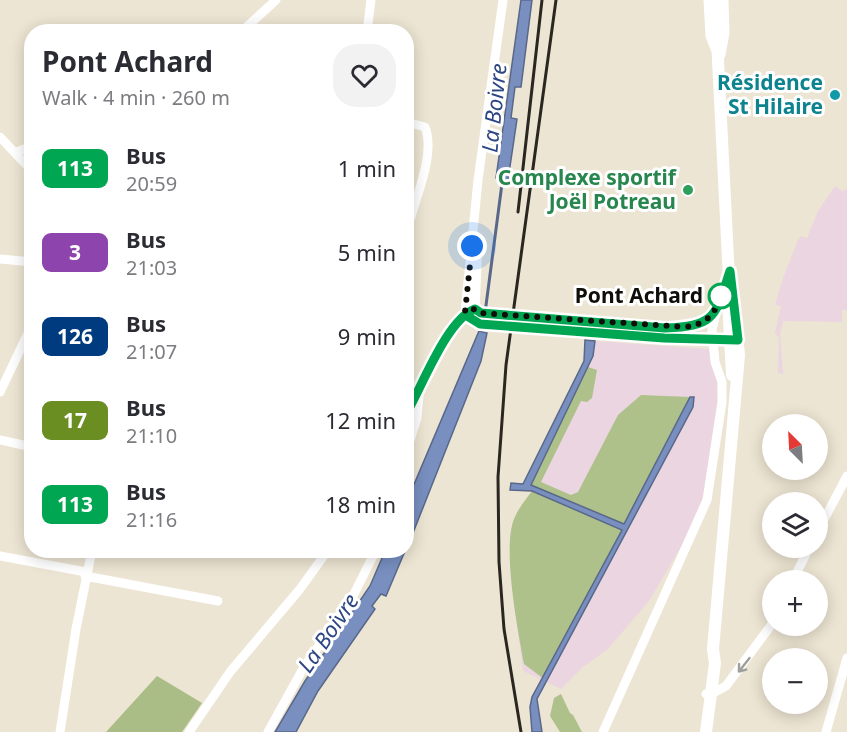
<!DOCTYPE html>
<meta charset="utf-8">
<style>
body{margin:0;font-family:"Noto Sans",sans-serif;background:#f2f2f3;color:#2b2b33;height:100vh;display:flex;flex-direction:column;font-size:22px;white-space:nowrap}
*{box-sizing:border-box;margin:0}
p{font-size:20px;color:#7c7c81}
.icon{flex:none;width:33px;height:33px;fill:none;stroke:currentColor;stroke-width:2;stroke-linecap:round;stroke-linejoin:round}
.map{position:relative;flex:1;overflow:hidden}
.sheet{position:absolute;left:24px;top:24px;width:390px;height:534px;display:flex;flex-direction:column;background:#fff;border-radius:24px;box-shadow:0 3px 15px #0003}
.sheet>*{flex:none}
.badge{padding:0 12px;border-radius:9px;font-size:21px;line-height:39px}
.needle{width:39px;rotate:336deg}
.controls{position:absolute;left:762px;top:414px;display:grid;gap:12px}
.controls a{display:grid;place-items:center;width:66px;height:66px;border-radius:50%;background:#fff;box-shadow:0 3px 15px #0003;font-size:30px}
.you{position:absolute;width:30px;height:30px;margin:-15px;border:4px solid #fff;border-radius:50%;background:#1a73e8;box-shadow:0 0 0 9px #1a73e833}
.map>.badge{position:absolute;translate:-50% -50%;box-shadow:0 0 0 3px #fff}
.round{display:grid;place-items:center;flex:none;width:63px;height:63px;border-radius:24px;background:#f2f2f3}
.summary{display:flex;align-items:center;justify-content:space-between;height:102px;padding:0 18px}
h1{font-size:28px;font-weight:700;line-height:45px}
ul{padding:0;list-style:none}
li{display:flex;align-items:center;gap:18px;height:84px;padding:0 18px}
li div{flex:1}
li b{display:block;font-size:22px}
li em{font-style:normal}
li .badge{min-width:66px;font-weight:700;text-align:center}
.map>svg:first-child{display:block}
.education{fill:#ebd5e1}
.green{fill:#aec18a}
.forest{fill:#aabd86}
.water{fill:#788fc0;stroke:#596889;stroke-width:1.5}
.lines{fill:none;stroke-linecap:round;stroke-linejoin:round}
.stream{stroke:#596889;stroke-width:3}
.minor{stroke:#fff;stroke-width:9}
.major{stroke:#fff;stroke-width:12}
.rail{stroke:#2a2720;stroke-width:3}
.oneway{stroke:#9f9f9c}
.line-casing{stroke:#fff;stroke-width:14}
.line{stroke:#00a651;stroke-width:9}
.walk{stroke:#100e08;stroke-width:6;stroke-dasharray:0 10.8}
.culture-dot{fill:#0f9aa8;stroke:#fff;stroke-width:2}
.leisure-dot{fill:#2e9e5b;stroke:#fff;stroke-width:2}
.stop-dot{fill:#fff;stroke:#00a651;stroke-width:3}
.labels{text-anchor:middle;stroke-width:6;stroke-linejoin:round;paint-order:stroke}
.culture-label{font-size:21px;font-weight:bold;fill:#0d838f;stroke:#fff;text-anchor:end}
.leisure-label{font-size:21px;font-weight:bold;fill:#27864d;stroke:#fff;text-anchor:end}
.stop-label{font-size:21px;font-weight:bold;fill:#100e08;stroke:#fff;text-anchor:end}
.water-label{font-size:22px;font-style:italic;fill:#2c4684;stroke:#fff}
</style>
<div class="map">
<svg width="847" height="732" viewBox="0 0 847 732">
<rect width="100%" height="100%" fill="#ede5d3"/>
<path class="education" d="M 835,186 L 843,191 L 847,189 L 847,310 L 842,310 L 842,322 L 783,321 L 780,334 L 783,374 L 778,373 L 779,338 L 775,333 L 781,306 L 775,305 L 782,281 L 798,240 L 801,236 L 807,238 L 818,211 Z
M 595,341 L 709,349 L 717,378 L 718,402 L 705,491 L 694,525 L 649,601 L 608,649 L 583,667 L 561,689 L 523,671 L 514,604 L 510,535 L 514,520 L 532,491 L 592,360 Z"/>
<path class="green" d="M 588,367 L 597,370 L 592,398 L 587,402 L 581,401 L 541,482 L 571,495 L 578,492 L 618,415 L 641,395 L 690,397 L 624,524 L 531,485 Z
M 532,491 L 622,530 L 544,679 L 524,664 C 518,631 502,549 514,519 C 518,509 525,500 532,491 Z
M 561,694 L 570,713 L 573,715 L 582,732 L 560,732 L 550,716 L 554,698 Z"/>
<path class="forest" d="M 157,676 L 202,703 L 182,732 L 106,732 Z"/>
<path class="water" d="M 521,0 L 532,0 L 521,87 L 515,87 L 511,118 L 517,119 L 508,180 L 496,178 Z
M 479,331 L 487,333 L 481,361 L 407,548 L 407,501 Z
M 585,340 L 595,341 L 593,356 L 531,485 L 624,524 L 690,397 L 694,397 L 693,407 L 537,699 L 542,732 L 532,732 L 530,707 L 532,697 L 622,530 L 532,491 L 510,490 L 511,483 L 523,484 L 584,361 Z
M 385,551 L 405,551 L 386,596 L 381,594 L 372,606 L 375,609 L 318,691 L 296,732 L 275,732 L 305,681 L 370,586 Z"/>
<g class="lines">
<path class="stream" d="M 485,313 L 503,176"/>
<path class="minor" d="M 708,0 L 710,36 L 715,49
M 241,32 L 276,0
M 367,32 L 371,0
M 721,55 L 725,33 L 724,0
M 406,122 L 425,127 C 435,153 418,191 411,217
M 0,137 L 32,171
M 17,152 L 32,146
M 0,259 L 32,262
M 475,309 L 481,313 L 665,328 C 713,326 715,316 729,273
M 475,309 L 478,243
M 465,312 L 478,180 L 503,0
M 465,312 L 470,319 L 480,323 L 665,338 L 736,340
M 0,392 L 32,325
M 406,414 L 447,337 L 465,312
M 0,440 L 32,447
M 406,453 L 417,418 L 419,396
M 818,531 L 847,476
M 0,556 L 86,572
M 85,576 L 218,601
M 793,580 L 809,548
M 706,694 L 715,692 L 726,686 L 772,624
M 60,732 L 76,629 L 92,550
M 189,732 L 230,672 L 300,589 L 328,550
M 268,732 L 304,667 L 352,598 L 376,550
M 603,732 L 707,500 L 722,402 L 722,382 L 715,362 L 712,330 L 717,309
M 826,732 L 847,658"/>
<path class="major" d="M 715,0 L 729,279
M 728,302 L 732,375
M 706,732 L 715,663 L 713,649 L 739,355 L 730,271"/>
<path class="rail" d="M 518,212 L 542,0
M 521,732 L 504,629 L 499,562 L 498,477 L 506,365 L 556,0"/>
</g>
<defs><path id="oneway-shaft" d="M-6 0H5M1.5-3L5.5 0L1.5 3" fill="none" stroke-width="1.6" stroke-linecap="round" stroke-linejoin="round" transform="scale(1.5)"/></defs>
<use class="oneway" href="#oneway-shaft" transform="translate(744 665) rotate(128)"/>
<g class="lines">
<defs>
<path id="line" d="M 406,414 C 422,387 447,319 475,309 L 481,313 L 665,328 C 717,326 715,316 730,271 L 738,340 L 664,338 L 480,324 L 467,316"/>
</defs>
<use href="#line" class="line-casing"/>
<use href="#line" class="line"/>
<path class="walk" d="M 472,246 L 465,312 L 475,309 L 481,313 L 683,327 C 708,325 716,313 723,290 L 721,296"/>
</g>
<circle class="culture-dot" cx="835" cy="95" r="6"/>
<circle class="leisure-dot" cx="688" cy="190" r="6"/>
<circle class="stop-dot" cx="721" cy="296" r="12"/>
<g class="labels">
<g class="culture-label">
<text x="823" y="90">Résidence<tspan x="823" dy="24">St Hilaire</tspan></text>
</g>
<g class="leisure-label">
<text x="676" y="185">Complexe sportif<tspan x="676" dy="24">Joël Potreau</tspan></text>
</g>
<g class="stop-label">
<text x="703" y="303">Pont Achard</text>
</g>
<g class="water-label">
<text transform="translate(494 108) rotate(-84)" y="8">La Boivre</text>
<text transform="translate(328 633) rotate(-56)" y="8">La Boivre</text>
</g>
</g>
</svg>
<div class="controls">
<a><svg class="needle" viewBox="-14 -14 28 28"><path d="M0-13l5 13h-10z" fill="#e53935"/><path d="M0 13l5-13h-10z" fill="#7c7c81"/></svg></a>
<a><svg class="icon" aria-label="layers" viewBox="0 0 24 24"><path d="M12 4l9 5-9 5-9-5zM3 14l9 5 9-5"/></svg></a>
<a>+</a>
<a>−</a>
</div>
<div class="you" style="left:472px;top:246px"></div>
<section class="sheet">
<div class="summary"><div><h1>Pont Achard</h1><p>Walk · 4 min · 260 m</p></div><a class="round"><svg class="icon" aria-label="heart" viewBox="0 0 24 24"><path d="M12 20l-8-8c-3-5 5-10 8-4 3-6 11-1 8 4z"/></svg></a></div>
<ul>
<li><span class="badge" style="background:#00a651;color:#fff">113</span><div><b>Bus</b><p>20:59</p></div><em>1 min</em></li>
<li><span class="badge" style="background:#8e44ad;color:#fff">3</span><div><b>Bus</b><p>21:03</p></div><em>5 min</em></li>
<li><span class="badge" style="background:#003b80;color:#fff">126</span><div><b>Bus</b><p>21:07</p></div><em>9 min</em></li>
<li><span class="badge" style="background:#6b8e23;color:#fff">17</span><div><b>Bus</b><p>21:10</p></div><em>12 min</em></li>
<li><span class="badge" style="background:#00a651;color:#fff">113</span><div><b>Bus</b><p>21:16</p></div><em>18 min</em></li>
</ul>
</section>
</div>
